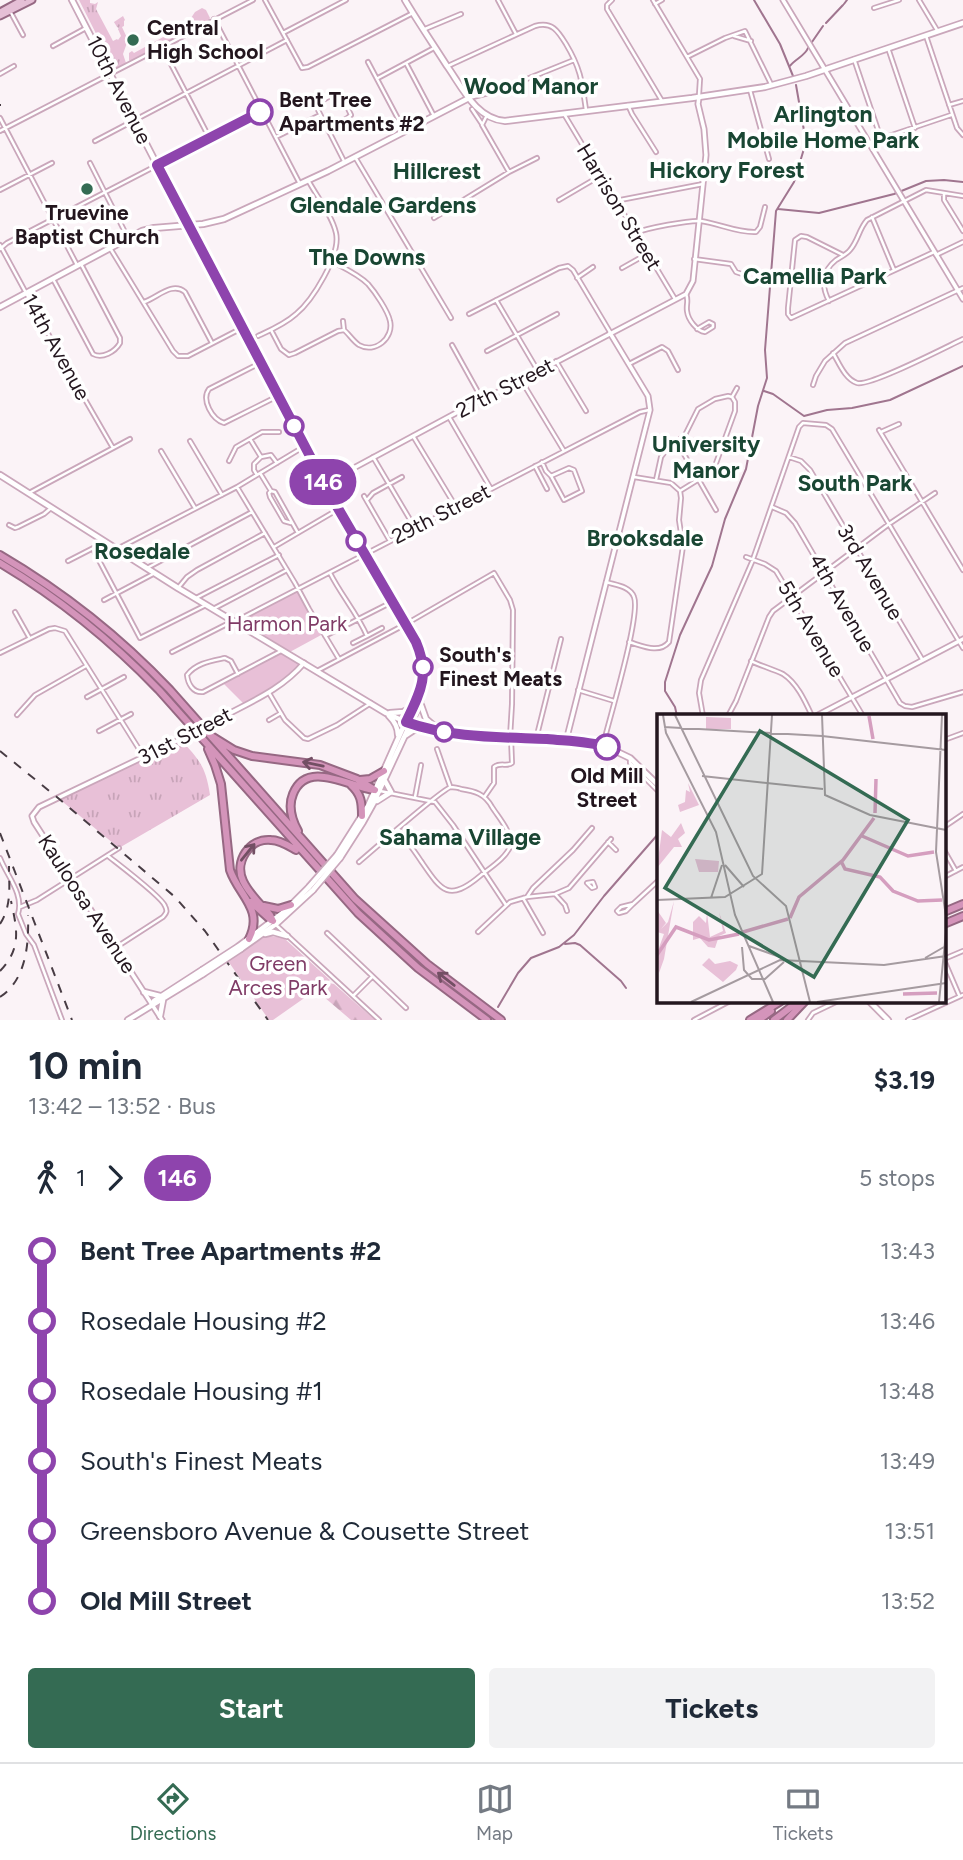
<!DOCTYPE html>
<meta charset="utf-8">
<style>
body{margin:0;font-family:Figtree,sans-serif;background:#f2f2f3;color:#1f2937;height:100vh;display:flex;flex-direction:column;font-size:26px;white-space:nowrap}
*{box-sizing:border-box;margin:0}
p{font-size:23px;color:#747a83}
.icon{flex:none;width:38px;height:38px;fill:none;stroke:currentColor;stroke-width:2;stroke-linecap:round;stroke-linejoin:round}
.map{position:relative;height:1020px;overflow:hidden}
.panel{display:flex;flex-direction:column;background:#fff;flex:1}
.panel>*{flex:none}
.badge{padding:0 14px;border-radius:23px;font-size:24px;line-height:46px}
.map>.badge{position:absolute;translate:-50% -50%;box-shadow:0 0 0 4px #fff}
.legs{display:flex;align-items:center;gap:10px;height:77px;padding:0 28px;font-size:23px}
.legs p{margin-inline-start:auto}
.headline{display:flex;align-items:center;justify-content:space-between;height:119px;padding:0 28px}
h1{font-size:38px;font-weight:700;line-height:52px}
.action{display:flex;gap:14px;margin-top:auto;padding:14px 28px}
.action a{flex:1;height:80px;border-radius:7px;background:#346b53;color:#fff;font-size:28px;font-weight:700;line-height:80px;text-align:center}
.action a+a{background:#f2f2f3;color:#1f2937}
ul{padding:0 28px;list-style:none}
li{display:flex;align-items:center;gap:24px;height:70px;font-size:26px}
li i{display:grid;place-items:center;width:10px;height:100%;margin:0 9px;background:currentColor}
li i::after{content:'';width:18px;height:18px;margin:-9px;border:5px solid;border-radius:50%;background:#fff}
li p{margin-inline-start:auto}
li:first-child i{background:linear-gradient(#0000 50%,currentColor 0)}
li:last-child i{background:linear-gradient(currentColor 50%,#0000 0)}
.tabs{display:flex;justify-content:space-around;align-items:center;height:98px;border-top:2px solid #e0e1e3;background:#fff;font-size:19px;color:#747a83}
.tabs a{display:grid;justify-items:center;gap:4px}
.tabs .selected{color:#346b53}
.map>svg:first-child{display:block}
.grass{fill:url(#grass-tufts)}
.forest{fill:url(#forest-firs)}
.green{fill:#e8c0d7}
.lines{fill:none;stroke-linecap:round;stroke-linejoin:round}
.stream{stroke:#a0758f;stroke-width:2}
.minor-casing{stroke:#caa7bb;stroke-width:6}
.tertiary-casing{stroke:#caa7bb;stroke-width:7}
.secondary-casing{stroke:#caa7bb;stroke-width:8}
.primary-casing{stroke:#966883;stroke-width:9}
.motorway-casing{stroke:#966883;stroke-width:10}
.minor{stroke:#fff;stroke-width:2.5}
.tertiary{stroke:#fff;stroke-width:3.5}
.secondary{stroke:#fff;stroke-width:4.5}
.primary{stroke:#e5bfd6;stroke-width:5}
.motorway{stroke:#d494ba;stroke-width:6}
.rail{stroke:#483c44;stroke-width:2;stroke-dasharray:9 9;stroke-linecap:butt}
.tertiary-bridge-casing{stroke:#caa7bb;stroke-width:7;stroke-linecap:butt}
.secondary-bridge-casing{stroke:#caa7bb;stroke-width:8;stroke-linecap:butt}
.tertiary-bridge{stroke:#fff;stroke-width:3.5}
.secondary-bridge{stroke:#fff;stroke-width:4.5}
.oneway{stroke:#734f64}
.line-1-casing{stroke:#fff;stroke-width:16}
.line-1{stroke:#8e44ad;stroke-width:10}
.poi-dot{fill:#346b53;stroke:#fff;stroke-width:2.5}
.stop-1-dot{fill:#fff;stroke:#8e44ad;stroke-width:3.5}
.labels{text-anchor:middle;stroke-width:7;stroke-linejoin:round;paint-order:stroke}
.poi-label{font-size:21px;font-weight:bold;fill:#23161e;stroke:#fff;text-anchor:start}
.street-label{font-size:21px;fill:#23161e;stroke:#fff}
.stop-label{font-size:21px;font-weight:bold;fill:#23161e;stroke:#fff;text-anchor:start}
.park-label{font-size:21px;fill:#803c67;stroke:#fff}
.neighbourhood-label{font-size:23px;font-weight:bold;fill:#194633;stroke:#fff}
.inset-river{fill:none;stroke:#d59ebf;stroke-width:3.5}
.inset-road{fill:none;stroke:#a59ba0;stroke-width:2}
.view{fill:#346b53;fill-opacity:0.15;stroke:#346b53;stroke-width:3.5}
.inset-edge{fill:none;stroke:#23161e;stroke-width:3.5}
</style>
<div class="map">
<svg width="963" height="1020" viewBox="0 0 963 1020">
<defs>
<pattern id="grass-tufts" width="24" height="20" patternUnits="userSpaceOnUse" patternTransform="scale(1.75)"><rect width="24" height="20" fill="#e8c0d7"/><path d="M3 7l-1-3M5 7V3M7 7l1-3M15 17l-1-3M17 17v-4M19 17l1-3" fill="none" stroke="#c7a4b8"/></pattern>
<pattern id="forest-firs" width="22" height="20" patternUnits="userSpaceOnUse" patternTransform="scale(1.75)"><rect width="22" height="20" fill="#e8c0d7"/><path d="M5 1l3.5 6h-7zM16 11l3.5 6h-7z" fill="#c7a4b8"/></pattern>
</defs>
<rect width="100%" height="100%" fill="#fbf3f7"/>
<path class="grass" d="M 79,0 L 90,0 L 90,3 L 95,4 L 98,2 L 96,9 L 113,41 L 117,39 L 118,40 L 121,36 L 118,29 L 119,28 L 117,27 L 114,22 L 123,16 L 125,20 L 124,21 L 124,26 L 122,27 L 128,40 L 123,54 L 126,63 L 114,69 Z
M 202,8 L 206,10 L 210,18 L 209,20 L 130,61 L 129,60 L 129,53 L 132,51 L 134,53 L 187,24 L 195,12 Z
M 180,739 C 199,759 206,767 210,795 L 119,848 L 58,798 Z"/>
<path class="forest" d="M 329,983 L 334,984 L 375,1020 L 351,1020 L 324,997 L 321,991 Z"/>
<path class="green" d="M 298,589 L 323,634 L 288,653 L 304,663 C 286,684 269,692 245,705 L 222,682 L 282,650 L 234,622 Z
M 269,936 L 279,937 L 285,939 L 330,980 L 273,1020 L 269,1020 L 228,961 L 263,938 Z"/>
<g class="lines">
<path class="stream" d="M 754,0 L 780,44 L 793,76
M 844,4 L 847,0
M 826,23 L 843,5
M 812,42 L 823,26
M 790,66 C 795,59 805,56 808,48
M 778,209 L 819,213 L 894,194 L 926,181 L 944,180 L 963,182
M 764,391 L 773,394 L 804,416 L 827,410 L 852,408 L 890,400 L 963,366
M 677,716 L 675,707 L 665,691 L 665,682 L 680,635 L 712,566 L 725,519 L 746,469 L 758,406 L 767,378 L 765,350 L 776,211 L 794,182 L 806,142 L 796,85
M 565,944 L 575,943 L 580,945 L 621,981 L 626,988
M 498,1007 L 518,973 L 531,958 L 559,947 L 574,935 L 604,896 L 659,833"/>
<defs>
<path id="minor" d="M 265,0 L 302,68 L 308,67 L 411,14
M 498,0 L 516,34
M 612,0 L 607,5 L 607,9 L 662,101
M 653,0 L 700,79 L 699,95
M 919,0 L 937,30
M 655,4 L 662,0
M 874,8 L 899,0
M 10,11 L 23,35
M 214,19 L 300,184
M 425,29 L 461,14
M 283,33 L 346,0
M 734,36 L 751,41
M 926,36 L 957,128 L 963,135
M 53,46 L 86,28
M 162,47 L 209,137
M 888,48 L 915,128
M 687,57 L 725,38 L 745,31 L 771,84
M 854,59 L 881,139
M 368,62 L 404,130
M 406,63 L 434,116
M 448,66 L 535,26 C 552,21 558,31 566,44 C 581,69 582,82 586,110
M 0,74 L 14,66
M 378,78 L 434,48
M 750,90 L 769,159
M 469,98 L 497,91 L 574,60
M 628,105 L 632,114 L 656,152
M 949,105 L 963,101
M 472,109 L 482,124
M 564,114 L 675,299
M 486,117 L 482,125 L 509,172
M 0,118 L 77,265
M 327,128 L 346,119 L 351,115 L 341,94 C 333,93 319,101 317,108 L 344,161
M 0,131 L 253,0
M 276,137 L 320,115
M 95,141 L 287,40
M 868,143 L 951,115
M 355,157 L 451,318
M 90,163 L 128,238
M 0,190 L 52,163
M 944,193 L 944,200 L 963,231
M 559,200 L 600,176
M 615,201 L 703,184
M 872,217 L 894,270
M 434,218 L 509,172 L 537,158
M 635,233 C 647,228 689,220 701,221 C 720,224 738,233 756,232 L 760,227 L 765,207
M 0,245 L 64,363 L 113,448
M 110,248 L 173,351 L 178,356 L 188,356 L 242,328
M 0,249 L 7,243 L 262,111
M 936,255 L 963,242
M 694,259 L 731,264 L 736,272 L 742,274
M 622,268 L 647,254
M 577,278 L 593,267
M 53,279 L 93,354 C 102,359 115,352 120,343 L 120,338 L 81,264
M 686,294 C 689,301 686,304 687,311 C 688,320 697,331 705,332 L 713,327 L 713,324 L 709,322 L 697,329
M 496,300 L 538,371
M 829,301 C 821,286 822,271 836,260 C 841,257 847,254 850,250 C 858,241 859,229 867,220 L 926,190 L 963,196
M 144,302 C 157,298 172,281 185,292 L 212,343
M 469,314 L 559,268 L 568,266 L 573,270 L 610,332
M 791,318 L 934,252
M 791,318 L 788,314 L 788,308 L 795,240 L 801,236 L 807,237 L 843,255
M 343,321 L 344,330
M 271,330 L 281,349 L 289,355 L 295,353 L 338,331 L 344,330 C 349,334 353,341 359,345 C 375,354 394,338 390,321 C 388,311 375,292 368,284 C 358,274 344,268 331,261
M 258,336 C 271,330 285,324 296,314 C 312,301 341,255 336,233 C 332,215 317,197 308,180
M 452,345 L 482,399
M 487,351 L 557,314
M 833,353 C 839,363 845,379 857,383 C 869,387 946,347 963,339
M 556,361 L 586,411
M 260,363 L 209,389 C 201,400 212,419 224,423 L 278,396
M 629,364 L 662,347 L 668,351 L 678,370
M 521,380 L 564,451
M 813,385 L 816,376 L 825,361 L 845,343 L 963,288
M 732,397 L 737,388
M 449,417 L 491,489
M 879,430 L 963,570
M 881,432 L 899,424
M 413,436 L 456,507
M 250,439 L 261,457
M 190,441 L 222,495
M 677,442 L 716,510
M 161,451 L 195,508
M 373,457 L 415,528
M 789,457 L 801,461 L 810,470 L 922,659
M 229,461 L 236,447 L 250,439 L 262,432 L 279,432
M 542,462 L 546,471 L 551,476
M 535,466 L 547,489
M 569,468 L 574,470 L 582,491 L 564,500 L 551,476 Z
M 260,473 L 271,491 L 275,492 L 298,533
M 257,475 L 254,470 L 254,464 L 261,457 L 271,455 L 277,463
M 634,477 L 671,483 L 680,491
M 656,480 L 661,457 L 667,449 L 685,435 L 698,409 L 715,399 L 728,396 L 732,397 L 735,402 L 735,411 L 715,466 L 709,473 L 680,491
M 237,487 L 295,583 L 309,609 L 339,659
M 271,491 L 269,493 L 270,497 L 284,521 L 291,523
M 29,493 L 130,439
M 364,496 L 390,541
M 367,500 L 373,493 L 402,477
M 772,507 L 786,513 L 795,523 L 900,703 L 905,706 L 912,707 L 963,692
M 9,525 L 15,528 L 18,527 L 44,514 L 51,508
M 617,537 L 641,544
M 274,547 L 337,510
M 93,549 L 140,638 L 206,605
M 117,549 L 237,487 L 305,446
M 746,557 L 765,564 L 776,571 L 863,716
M 68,561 L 105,542
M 147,568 L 252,512
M 330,573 C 341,595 357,613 367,636 L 353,643
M 178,588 L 187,577 L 197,570 L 265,533
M 196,598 L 279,555
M 104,600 L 155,573
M 213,609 L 287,570
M 15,612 L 29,637
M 234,622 L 640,412 L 649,410
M 325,636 L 392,602
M 367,636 L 382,628
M 629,642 C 643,646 659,654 669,642 L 683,546 L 679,520 L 681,498 L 680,491
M 172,652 L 233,621
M 0,653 L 49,629 L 55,628 L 65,631 L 144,757
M 751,661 C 761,666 773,669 783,674 C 797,683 805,701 812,716
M 317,671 L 406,624 L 494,573 L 510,600 L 513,610 L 512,704 L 510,737
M 238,674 L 231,661 L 225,658 C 211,661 196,663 187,675 C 188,684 193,693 203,692 L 281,651
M 578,690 L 614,701
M 269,693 L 285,720 L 304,738 L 308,739 L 337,725 L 371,703
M 87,697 L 124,677
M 17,715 L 35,695 L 86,666
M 703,716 L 699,693 L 701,680 L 752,562 L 799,427 L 803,423 L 826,425 L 832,429 L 963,648
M 728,716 L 736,701 L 769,617 L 773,611 L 889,524 L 935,493
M 269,720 L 281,713
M 99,731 L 131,714
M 536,739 L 561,639
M 944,740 L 963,733
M 603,745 C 609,720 641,615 634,597 C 630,586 615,585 606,582
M 437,749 L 450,786
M 630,758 L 630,763 L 659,792
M 380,791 L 435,802 L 453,825 L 506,905
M 485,796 L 494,783 L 494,767 C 500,762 507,767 512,763 L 511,738
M 415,797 L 421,765
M 944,827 L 963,814
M 608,842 L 616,850
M 944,850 L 956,871
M 108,856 C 118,864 162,897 165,906 C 168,912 166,913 163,917 L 115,948
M 0,858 C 7,876 24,894 18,914 L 26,934 L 34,945 L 62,1020
M 359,862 C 371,852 443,788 451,787 C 452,787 460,788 461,789 C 475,791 485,794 492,807 C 499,818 511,831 511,845 C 506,858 491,867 480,876 C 448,903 441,890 421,861 C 414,850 406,840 398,829
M 944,877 L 963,867
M 593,882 L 595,887 L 592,888 L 587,883 Z
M 555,894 L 565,905 L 567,911
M 527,897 L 533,888 L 573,850 L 592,828
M 523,898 L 543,933
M 633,904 L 626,911 L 619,913 L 617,911 L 621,907 Z
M 633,904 L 659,880
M 20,907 L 37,900 L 119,848
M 276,925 L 379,1020
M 478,932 L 510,902 L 527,897 L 555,894 L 569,888 L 611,839
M 327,933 L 406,1008
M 944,959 L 963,951
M 944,960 L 959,995
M 353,996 L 372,977
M 694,1020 L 730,1001
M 808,1020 L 813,1013 L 838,1001
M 908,1020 L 963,995"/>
<path id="tertiary" d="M 783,0 L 963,299
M 324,484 L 482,399 L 503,390 L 686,294 L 693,281 L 706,155 L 704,129 L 698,104 L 699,97
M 816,716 L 963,639
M 219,719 C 250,702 281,690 304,663
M 566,741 L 650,410 L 648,396 L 610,333
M 162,1020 L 34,822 L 32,816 L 39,807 L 185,737"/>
<path id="secondary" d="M 72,0 L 188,225 L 327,490 L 406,624 L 421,654 L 424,676 L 420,703 L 373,804 L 363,822 L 340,858
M 405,0 C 418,22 433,44 447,66 C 462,87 476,119 505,121 L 692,98 L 765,87 L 806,76 L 963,23
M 0,307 L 142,231 L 154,228 L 203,224 L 224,219 L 328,171 L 469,98
M 0,475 L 178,588 L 386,713 L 410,724 L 444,732 L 566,741 L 603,745 L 630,758 L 659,786
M 421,705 L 426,719 L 439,730
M 390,713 L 403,712 L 412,708
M 389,716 C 395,722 398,727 398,735
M 405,736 L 414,730 L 422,728
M 377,801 L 391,792 L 385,781
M 337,855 L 368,806 L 422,685
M 265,934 L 273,932 L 287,936
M 239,946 L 285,911 L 309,887
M 241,949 L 276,924 L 313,890
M 144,992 L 160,996
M 869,1001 L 888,1020
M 152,1004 L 154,1001 L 202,970
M 160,1016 L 163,1000
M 128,1020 L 203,974"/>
<path id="primary" d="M 0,12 L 22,0
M 0,16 L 32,0"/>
<path id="motorway" d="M 0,555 C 63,592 120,637 170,690 L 355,899 L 427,964 L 501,1020
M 0,563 C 59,598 111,640 159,690 L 358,913 L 418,968 L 487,1020
M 213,737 L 234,750 L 252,756 L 320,765 L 357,779 L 375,790
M 208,749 L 215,765 L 221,784 L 230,870 C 239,896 264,909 249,939
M 360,780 L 370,779 L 384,771
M 351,785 C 361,794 362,802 362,816
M 298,831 C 292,820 288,806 293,794 C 307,759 349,787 374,790
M 251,902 L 271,920
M 264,906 L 278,909 L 291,905
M 944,912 L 963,904
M 273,921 L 270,915 C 261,905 249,894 243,881 C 234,862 249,838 271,840 C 280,840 289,846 296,850
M 944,924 L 963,916
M 750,1020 L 781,1001
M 759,1020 L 771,1011
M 774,1020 L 799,1001
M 787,1020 L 805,1001"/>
</defs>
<use href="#minor" class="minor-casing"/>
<use href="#tertiary" class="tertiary-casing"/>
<use href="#secondary" class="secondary-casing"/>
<use href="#primary" class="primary-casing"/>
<use href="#motorway" class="motorway-casing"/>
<use href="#minor" class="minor"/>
<use href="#tertiary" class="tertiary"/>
<use href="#secondary" class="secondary"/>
<use href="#primary" class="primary"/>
<use href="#motorway" class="motorway"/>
<path class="rail" d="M 0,105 L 1,105
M 0,751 L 58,798 L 175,897 L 205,931 L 268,1020
M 0,833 L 72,1020
M 0,924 C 12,905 9,887 9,866
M 0,971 C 22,948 17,929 11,901
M 0,997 C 26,980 29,945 28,915"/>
<defs>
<path id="tertiary-bridge" d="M 185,737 L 219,719"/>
<path id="secondary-bridge" d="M 309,887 L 337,855
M 313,890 L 340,858
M 202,970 L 239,946
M 203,974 L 241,949"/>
</defs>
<use href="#tertiary-bridge" class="tertiary-bridge-casing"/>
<use href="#secondary-bridge" class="secondary-bridge-casing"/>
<use href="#tertiary-bridge" class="tertiary-bridge"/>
<use href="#secondary-bridge" class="secondary-bridge"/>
</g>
<defs><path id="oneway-shaft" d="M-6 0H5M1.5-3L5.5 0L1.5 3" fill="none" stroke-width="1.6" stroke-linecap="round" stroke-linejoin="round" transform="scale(1.75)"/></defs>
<g class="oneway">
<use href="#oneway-shaft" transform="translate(313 764) rotate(-168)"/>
<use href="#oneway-shaft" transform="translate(248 852) rotate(-51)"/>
<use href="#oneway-shaft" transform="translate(446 979) rotate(-142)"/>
</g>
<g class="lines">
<defs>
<path id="line-1" d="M 260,112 L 157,165 L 332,498 L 416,642 C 430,675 421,691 406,722 C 450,738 501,737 547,739 C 567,741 588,741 607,747"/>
</defs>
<use href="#line-1" class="line-1-casing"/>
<use href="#line-1" class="line-1"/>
</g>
<g class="poi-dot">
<circle cx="133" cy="40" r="7"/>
<circle cx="87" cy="189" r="7"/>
</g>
<g class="stop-1-dot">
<circle cx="260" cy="112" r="12"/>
<circle cx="294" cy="426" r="9"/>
<circle cx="356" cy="541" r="9"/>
<circle cx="423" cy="667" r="9"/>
<circle cx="444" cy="732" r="9"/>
<circle cx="607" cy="747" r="12"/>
</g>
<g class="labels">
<g class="poi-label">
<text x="147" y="35">Central<tspan x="147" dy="24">High School</tspan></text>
<text x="87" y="220" text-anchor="middle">Truevine<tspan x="87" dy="24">Baptist Church</tspan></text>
</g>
<g class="street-label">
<text transform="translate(119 90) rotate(63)" y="7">10th Avenue</text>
<text transform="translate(619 207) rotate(59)" y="7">Harrison Street</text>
<text transform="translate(56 347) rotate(61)" y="7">14th Avenue</text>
<text transform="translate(505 388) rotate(-27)" y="7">27th Street</text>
<text transform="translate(441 514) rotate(-27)" y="7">29th Street</text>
<text transform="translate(870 572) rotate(59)" y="7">3rd Avenue</text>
<text transform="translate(842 603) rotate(60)" y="7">4th Avenue</text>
<text transform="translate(811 629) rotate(59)" y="7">5th Avenue</text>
<text transform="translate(185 736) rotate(-27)" y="7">31st Street</text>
<text transform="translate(87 904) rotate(57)" y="7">Kauloosa Avenue</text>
</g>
<g class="stop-label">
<text x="279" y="107">Bent Tree<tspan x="279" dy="24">Apartments #2</tspan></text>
<text x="439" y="662">South's<tspan x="439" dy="24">Finest Meats</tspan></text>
<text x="607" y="783" text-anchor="middle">Old Mill<tspan x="607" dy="24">Street</tspan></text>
</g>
<g class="park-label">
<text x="287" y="631">Harmon Park</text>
<text x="278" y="971">Green<tspan x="278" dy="24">Arces Park</tspan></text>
</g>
<g class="neighbourhood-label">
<text x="531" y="94">Wood Manor</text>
<text x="823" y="122">Arlington<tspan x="823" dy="26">Mobile Home Park</tspan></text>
<text x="727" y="178">Hickory Forest</text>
<text x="437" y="179">Hillcrest</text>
<text x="383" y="213">Glendale Gardens</text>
<text x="367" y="265">The Downs</text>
<text x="815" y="284">Camellia Park</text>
<text x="706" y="452">University<tspan x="706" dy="26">Manor</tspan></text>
<text x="855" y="491">South Park</text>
<text x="645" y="546">Brooksdale</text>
<text x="142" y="559">Rosedale</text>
<text x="460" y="845">Sahama Village</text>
</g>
</g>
<g transform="translate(657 714)">
<rect width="289" height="289" fill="#fbf3f7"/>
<path d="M 38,145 L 62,147 L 61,158 L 42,158 Z" fill="#e8c0d7"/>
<path d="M 31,69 L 42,91 L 23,98 L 21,91 L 28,88 L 29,76 L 33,78 ZM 24,109 L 28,119 L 21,125 L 25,133 L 17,133 L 0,154 L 5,116 L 14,123 ZM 17,187 L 7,245 L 2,259 L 0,239 L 7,220 L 0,218 L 0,196 L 9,209 L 4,215 L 11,208 ZM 62,198 L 69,219 L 62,222 L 58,234 L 51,233 L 43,224 L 36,226 L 36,208 L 42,202 L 49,209 L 50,199 L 53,223 L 66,217 ZM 52,244 L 58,250 L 73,247 L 81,251 L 79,256 L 66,268 L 45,251 Z" fill="#e8c0d7"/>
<path d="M 49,3 L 74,4 L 74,15 L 49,15 Z" fill="#e8c0d7"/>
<path class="inset-river" d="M 212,2 L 216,25M 218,99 L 219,65M 205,122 L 251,142 L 277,138M 184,147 L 188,155 L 223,163 L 236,177 L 261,187 L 285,186M 133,204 L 142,183 L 186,146 L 217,104M 86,218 L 131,205M 0,241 L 19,213 L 52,226 L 82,220M 246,280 L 280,279"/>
<path class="inset-road" d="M 6,1 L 9,19 L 59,118 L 78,201 L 116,288M 18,1 L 96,162 L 129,192 L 153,288M 165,1 L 168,81 L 213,101 L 289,116M 285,1 L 279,138 L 289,202M 7,13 L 165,22 L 289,36M 45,62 L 166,75M 68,151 L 87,173M 54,184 L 65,151M 0,186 L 68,183 L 105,160 L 115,1M 92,232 L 123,243M 85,233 L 87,256 L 95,265 L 108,265 L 127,248M 268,244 L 287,233M 34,288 L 123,246 L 227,251 L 289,242M 160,288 L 289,269M 282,288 L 289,218"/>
<path class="view" d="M 103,17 L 251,106 L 157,263 L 8,174 Z"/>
<rect width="289" height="289" class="inset-edge"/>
</g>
</svg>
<b class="badge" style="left:323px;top:482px;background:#8e44ad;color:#fff">146</b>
</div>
<section class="panel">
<div class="headline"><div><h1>10 min</h1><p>13:42 – 13:52 · Bus</p></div><b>$3.19</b></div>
<div class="legs"><svg class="icon" aria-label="walk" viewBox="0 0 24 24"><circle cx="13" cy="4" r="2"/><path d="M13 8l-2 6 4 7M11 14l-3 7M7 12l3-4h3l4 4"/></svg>1<svg class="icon" aria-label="forward" viewBox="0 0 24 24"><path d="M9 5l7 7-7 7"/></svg><b class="badge" style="background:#8e44ad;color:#fff">146</b><p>5 stops</p></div>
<ul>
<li><i style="color:#8e44ad"></i><b>Bent Tree Apartments #2</b><p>13:43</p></li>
<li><i style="color:#8e44ad"></i><span>Rosedale Housing #2</span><p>13:46</p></li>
<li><i style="color:#8e44ad"></i><span>Rosedale Housing #1</span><p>13:48</p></li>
<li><i style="color:#8e44ad"></i><span>South's Finest Meats</span><p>13:49</p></li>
<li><i style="color:#8e44ad"></i><span>Greensboro Avenue &amp; Cousette Street</span><p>13:51</p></li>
<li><i style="color:#8e44ad"></i><b>Old Mill Street</b><p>13:52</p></li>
</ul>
<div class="action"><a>Start</a><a>Tickets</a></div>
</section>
<nav class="tabs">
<a class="selected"><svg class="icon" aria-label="directions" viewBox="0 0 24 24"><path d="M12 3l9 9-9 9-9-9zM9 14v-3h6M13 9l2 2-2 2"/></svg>Directions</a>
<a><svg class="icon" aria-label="map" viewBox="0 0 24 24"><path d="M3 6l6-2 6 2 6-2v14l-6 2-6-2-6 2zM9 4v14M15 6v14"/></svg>Map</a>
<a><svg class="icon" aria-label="tickets" viewBox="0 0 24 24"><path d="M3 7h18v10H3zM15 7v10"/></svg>Tickets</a>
</nav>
